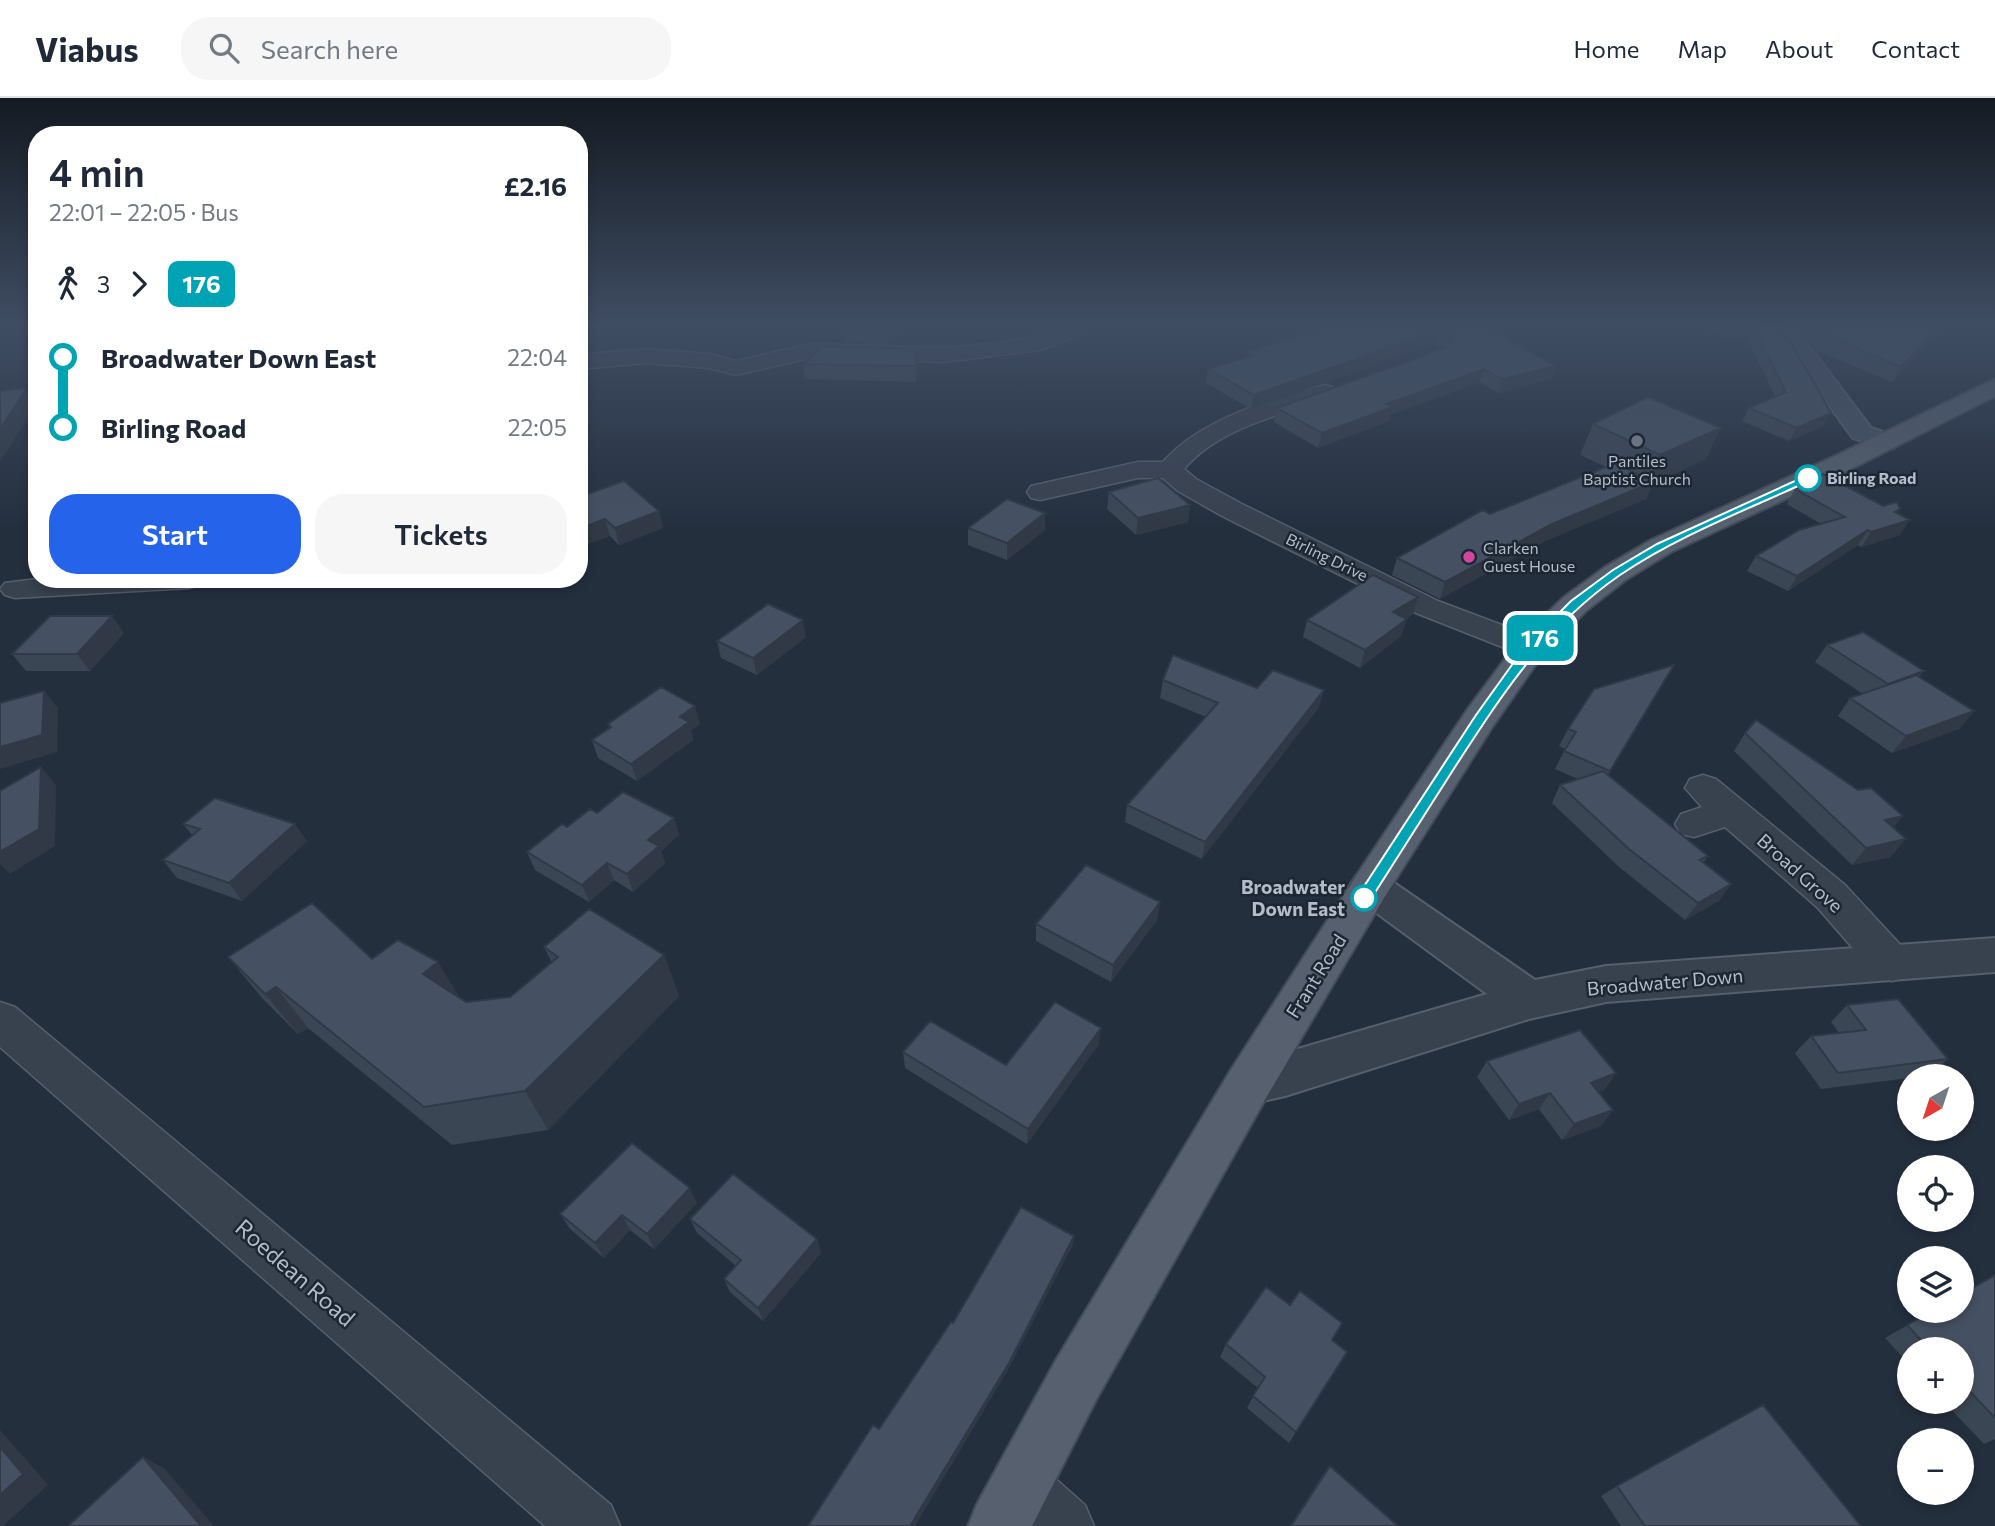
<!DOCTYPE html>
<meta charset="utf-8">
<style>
body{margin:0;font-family:Commissioner,sans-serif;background:#f6f6f7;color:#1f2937;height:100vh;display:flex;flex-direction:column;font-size:26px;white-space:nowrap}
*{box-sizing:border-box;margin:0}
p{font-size:23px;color:#747a83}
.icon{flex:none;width:38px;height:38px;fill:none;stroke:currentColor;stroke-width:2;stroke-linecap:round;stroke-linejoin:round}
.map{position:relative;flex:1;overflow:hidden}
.drawer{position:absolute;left:28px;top:28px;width:560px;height:462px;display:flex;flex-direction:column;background:#fff;border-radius:28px;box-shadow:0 4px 10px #0003}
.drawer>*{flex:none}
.badge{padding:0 14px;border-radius:10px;font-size:24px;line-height:46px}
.needle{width:46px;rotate:219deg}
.controls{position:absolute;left:1897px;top:966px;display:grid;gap:14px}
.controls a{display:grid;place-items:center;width:77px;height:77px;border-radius:50%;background:#fff;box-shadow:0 4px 10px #0003;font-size:35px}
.map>.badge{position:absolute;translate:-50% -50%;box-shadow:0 0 0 4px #fff}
.legs{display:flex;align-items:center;gap:10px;height:77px;padding:0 21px;font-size:23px}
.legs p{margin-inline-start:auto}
.summary{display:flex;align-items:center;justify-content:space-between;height:119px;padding:0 21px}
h1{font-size:38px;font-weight:600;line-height:52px}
.action{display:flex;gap:14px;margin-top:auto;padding:14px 21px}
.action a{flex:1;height:80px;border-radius:28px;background:#2563eb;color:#fff;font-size:28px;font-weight:600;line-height:80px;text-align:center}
.action a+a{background:#f6f6f7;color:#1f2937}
ul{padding:0 21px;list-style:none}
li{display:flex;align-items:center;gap:24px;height:70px;font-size:26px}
li i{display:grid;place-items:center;width:10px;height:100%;margin:0 9px;background:currentColor}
li i::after{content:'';width:18px;height:18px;margin:-9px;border:5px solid;border-radius:50%;background:#fff}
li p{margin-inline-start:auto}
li:first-child i{background:linear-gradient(#0000 50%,currentColor 0)}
li:last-child i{background:linear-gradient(currentColor 50%,#0000 0)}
header{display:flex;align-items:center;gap:42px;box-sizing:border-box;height:98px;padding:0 35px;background:#fff;border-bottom:2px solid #e0e1e3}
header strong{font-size:33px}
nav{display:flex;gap:38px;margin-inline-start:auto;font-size:24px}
.search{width:490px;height:63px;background:#f6f6f7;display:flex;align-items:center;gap:18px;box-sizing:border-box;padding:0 24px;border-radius:28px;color:#747a83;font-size:26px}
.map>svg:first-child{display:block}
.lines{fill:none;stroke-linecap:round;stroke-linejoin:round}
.minor-casing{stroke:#565f6c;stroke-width:3}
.tertiary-casing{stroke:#565f6c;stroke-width:4}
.secondary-casing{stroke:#565f6c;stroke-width:4}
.primary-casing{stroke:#414a57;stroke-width:4}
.minor{fill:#38414e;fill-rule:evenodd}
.tertiary{fill:#38414e;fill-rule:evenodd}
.secondary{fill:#465061;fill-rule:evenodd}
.primary{fill:#56606e;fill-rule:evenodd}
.wall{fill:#3b4654}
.shaded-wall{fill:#303945}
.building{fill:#455162;stroke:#303945;stroke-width:2}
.line-1{fill:#00a3b4;stroke:#fff;stroke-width:2}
.worship-dot{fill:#6b7280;stroke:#1d2633;stroke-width:2.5}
.stop-1-dot{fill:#fff;stroke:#00a3b4;stroke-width:3.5}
.hotel-dot{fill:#d1479c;stroke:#1d2633;stroke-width:2.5}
.labels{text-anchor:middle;stroke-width:5;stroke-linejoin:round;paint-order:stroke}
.far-poi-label{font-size:16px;fill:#b4bcc9;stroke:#1d2633}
.far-stop-label{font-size:16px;font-weight:bold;fill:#b4bcc9;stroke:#1d2633;text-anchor:start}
.far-street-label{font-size:16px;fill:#b4bcc9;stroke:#1d2633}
.street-label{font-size:19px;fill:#b4bcc9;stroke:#1d2633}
.stop-label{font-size:19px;font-weight:bold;fill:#b4bcc9;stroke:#1d2633;text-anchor:end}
.near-street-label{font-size:23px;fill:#b4bcc9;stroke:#1d2633}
</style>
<header>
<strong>Viabus</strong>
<div class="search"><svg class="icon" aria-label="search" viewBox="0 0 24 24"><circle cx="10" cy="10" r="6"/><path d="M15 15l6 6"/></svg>Search here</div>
<nav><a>Home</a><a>Map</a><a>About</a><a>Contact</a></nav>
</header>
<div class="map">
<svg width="1995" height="1428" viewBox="0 0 1995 1428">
<rect width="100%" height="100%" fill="#242f3e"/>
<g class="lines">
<defs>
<path id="minor" d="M 1058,230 L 1087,230 L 1084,235 L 1040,252 L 944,264 L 810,260 L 736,277 L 709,270 L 646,265 L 579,271 L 579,257 L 646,251 L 710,256 L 736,263 L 810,246 L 944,250 L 990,246 L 1035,239 Z
M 1325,287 L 1333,289 L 1337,294 L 1333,299 C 1284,316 1219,329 1184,371 L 1196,381 L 1242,406 L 1438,503 L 1542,542 L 1547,549 L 1542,556 L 1531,559 L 1520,556 L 1416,515 L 1222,418 L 1178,393 L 1163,380 L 1138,380 L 1040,402 L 1031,400 L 1027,394 L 1031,388 L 1138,364 L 1163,364 C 1199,322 1272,300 1325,287 Z
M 37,481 L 203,481 L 199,487 L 189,490 L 15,500 L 5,497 L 0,491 L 5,485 Z
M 1703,677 L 1716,681 L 1845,787 L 1907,854 L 1913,866 L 1907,878 L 1892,883 L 1877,878 L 1817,809 L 1725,729 L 1694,739 L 1681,736 L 1675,726 L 1681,716 L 1702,709 L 1685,690 L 1690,681 Z
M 0,904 L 15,909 L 611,1407 L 620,1428 L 545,1428 L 0,949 Z
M 1019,1359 L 1040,1367 L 1085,1407 L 1094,1428 L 1020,1428 L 998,1409 L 990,1388 L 998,1367 Z"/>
<path id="tertiary" d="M 1370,773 L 1384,778 L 1535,882 L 1606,868 L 1995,840 L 1995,874 L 1606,904 L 1529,921 L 1285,998 L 1249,1006 L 1232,1000 L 1225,985 L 1232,970 L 1487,896 L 1356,800 L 1349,789 L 1356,778 Z"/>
<path id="secondary" d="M 1761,230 L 1786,230 L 1812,252 L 1871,330 L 1894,338 L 1898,344 L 1894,350 L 1885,352 L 1853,340 L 1796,262 Z"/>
<path id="primary" d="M 1995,281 L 1995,298 L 1853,370 L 1671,454 L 1627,481 L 1586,513 L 1543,556 L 1493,628 L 1384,800 L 1266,1000 L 1096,1302 L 1032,1428 L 968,1428 L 977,1406 L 1056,1262 L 1232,970 L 1356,778 L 1467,612 L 1519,542 L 1564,499 L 1605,469 L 1651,442 L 1835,358 Z"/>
</defs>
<use href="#minor" class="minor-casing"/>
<use href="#tertiary" class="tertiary-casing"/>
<use href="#secondary" class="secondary-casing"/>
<use href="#primary" class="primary-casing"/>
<use href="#minor" class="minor"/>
<use href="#tertiary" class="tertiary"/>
<use href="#secondary" class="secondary"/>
<use href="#primary" class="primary"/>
</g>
<path class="wall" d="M 845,230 L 904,230 L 888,246 L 846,244 Z
M 1320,230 L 1486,230 L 1556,268 L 1551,281 L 1498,295 L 1480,284 L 1390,317 L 1389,323 L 1318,350 L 1274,324 L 1277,310 L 1446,250 L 1445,249 L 1434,246 L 1251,311 L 1206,285 L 1208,271 L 1247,259 L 1248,254 Z
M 1708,230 L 1776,230 L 1823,328 L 1789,343 L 1742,323 L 1749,310 L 1775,298 L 1749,244 L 1753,237 L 1725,240 Z
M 1789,230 L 1943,230 L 1892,284 L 1814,251 Z
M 917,255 L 918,270 L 916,284 L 805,281 L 803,266 Z
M 1593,326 L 1721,330 L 1706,361 L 1653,385 L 1646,401 L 1545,443 L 1440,501 L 1392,477 L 1397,460 L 1490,416 L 1606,369 L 1580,357 Z
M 1795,391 L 1900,411 L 1897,416 L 1900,437 L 1861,449 L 1858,447 L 1788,493 L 1747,473 L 1756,458 L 1821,426 L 1787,406 Z
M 1109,394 L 1190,407 L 1188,424 L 1136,437 L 1107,411 Z
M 579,399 L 659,413 L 663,430 L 619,447 L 610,438 L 582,448 L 579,445 Z
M 1045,415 L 1045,432 L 1007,462 L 968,447 L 968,430 Z
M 1418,499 L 1413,516 L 1406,521 L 1401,538 L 1360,570 L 1303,539 L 1307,522 Z
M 124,535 L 90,573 L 26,573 L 12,556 Z
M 806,539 L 757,577 L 721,560 L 717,543 Z
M 1827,547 L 1919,579 L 1974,613 L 1959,631 L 1892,655 L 1838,618 L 1850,600 L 1863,596 L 1815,564 Z
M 1674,567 L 1608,677 L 1708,758 L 1703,765 L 1731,786 L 1719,803 L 1685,822 L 1618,768 L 1552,705 L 1560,687 L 1578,681 L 1555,671 L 1565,651 L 1559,648 L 1568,631 Z
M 1163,582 L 1257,590 L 1319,609 L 1202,761 L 1125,724 L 1127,707 L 1206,619 L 1160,600 Z
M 608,626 L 700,626 L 691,632 L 693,642 L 637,683 L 598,660 L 592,642 L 609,630 Z
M 1745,635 L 1891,759 L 1852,767 L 1734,653 Z
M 597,715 L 674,720 L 679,737 L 661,753 L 665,765 L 633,794 L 614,782 L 589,804 L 535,772 L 527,754 L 567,729 Z
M 183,726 L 307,743 L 242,803 L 177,780 L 163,762 L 192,737 Z
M 1157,822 L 1111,884 L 1036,843 L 1036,826 Z
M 544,849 L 664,857 L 679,898 L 548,1032 L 452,1047 L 308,930 L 298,936 L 262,900 L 228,859 L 461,901 L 466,904 L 510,899 L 552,865 Z
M 1847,907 L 1948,961 L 1929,978 L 1909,978 L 1909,980 L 1821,991 L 1795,955 L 1811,938 L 1839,935 L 1831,924 Z
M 1099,946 L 1027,1046 L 905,970 L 903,954 L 1006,967 Z
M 1487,963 L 1616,975 L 1604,992 L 1598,994 L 1613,1012 L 1601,1028 L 1562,1042 L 1539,1011 L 1509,1022 L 1477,979 Z
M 697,1105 L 654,1151 L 630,1132 L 604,1160 L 570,1131 L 560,1116 Z
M 690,1121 L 817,1141 L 821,1155 L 763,1223 L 730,1194 L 724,1181 L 736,1168 L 697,1135 Z
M 1995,1177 L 1995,1341 L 1984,1346 L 1944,1304 L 1962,1304 L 1962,1251 L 1909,1251 L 1909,1266 L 1885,1240 Z
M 1332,1242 L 1347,1254 L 1289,1345 L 1247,1310 L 1258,1290 L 1220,1259 L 1226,1246 Z
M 1330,1368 L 1398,1428 L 1290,1428 L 1322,1378 Z
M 1617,1388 L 1861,1428 L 1621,1428 L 1601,1398 Z"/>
<path class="shaded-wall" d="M 888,230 L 904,230 L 888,246 L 887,231 Z
M 1730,230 L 1766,230 L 1755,232 L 1753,237 L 1725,240 Z
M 1938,230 L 1943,230 L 1892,284 L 1901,269 Z
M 1438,232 L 1434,246 L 1251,311 L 1254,297 Z
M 917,255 L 918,270 L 916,284 L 915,268 Z
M 1556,268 L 1551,281 L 1498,295 L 1502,281 Z
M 1484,271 L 1480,284 L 1390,317 L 1389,323 L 1318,350 L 1322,335 L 1386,306 Z
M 27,290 L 37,306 L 0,364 L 0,331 Z
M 1831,315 L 1823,328 L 1789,343 L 1797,330 Z
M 1721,330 L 1706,361 L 1653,385 L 1646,401 L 1545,443 L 1440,501 L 1445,484 L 1552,426 L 1646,387 L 1660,357 Z
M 1190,407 L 1188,424 L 1136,437 L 1138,420 Z
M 659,413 L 663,430 L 619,447 L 615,430 Z
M 1045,415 L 1045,432 L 1007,462 L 1007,445 Z
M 605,421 L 610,438 L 582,448 L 579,439 L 579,431 Z
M 1910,422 L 1900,437 L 1861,449 L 1871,434 Z
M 1868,432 L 1858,447 L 1788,493 L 1797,478 Z
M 1418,499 L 1413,516 L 1387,531 L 1393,514 Z
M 112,518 L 124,535 L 90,573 L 77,556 Z
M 1407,521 L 1401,538 L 1360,570 L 1365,552 Z
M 803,522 L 806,539 L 757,577 L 753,560 Z
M 1674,567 L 1664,585 L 1600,691 L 1610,673 Z
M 1924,573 L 1911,590 L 1875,603 L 1888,586 Z
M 1324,592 L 1319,609 L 1202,761 L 1205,744 Z
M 44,593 L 58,610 L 57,654 L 0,671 L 0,649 Z
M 695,608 L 700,626 L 691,632 L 693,642 L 637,683 L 631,666 L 680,619 Z
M 1974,613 L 1959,631 L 1892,655 L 1906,638 Z
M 41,669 L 56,687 L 55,748 L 10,776 L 0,766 L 0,754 Z
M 1903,718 L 1888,736 L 1885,722 Z
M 674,720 L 679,737 L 661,753 L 665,765 L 633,794 L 627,776 L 648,742 Z
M 295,726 L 307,743 L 242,803 L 229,785 Z
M 1906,741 L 1891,759 L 1852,767 L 1866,750 Z
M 607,765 L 614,782 L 589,804 L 582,787 Z
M 1731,786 L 1719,803 L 1685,822 L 1698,805 Z
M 1160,804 L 1157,822 L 1111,884 L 1113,867 Z
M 664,857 L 679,898 L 548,1032 L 525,993 Z
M 438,864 L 463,905 L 423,876 Z
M 276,889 L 308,930 L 298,936 L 265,896 Z
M 1101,930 L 1099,946 L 1027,1046 L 1028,1031 Z
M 1616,975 L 1604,992 L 1579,1001 L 1591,985 Z
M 1550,995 L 1539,1011 L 1509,1022 L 1519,1006 Z
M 1613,1012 L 1601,1028 L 1562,1042 L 1574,1026 Z
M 690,1090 L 697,1105 L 654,1151 L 647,1136 Z
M 622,1117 L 630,1132 L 604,1160 L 595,1145 Z
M 1074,1138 L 1073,1147 L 1008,1272 L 915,1428 L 910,1428 Z
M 817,1141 L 821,1155 L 763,1223 L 758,1210 Z
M 0,1332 L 48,1387 L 3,1428 L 0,1428 Z
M 143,1359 L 164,1370 L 214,1428 L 201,1428 Z"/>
<path class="building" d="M 854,230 L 888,230 L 887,231 Z
M 1320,230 L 1486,230 L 1556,268 L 1502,281 L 1484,271 L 1386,306 L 1393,309 L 1322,335 L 1277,310 L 1448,249 L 1452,243 L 1449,235 L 1438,232 L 1254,297 L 1208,271 L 1254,257 L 1248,254 Z
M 1759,230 L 1776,230 L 1789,241 L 1831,315 L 1797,330 L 1749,310 L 1786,294 L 1755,232 Z
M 1814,230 L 1938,230 L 1901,269 L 1822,236 Z
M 824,248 L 896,250 L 917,255 L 915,268 L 803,266 Z
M 27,290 L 0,331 L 0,293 Z
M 1648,299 L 1721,330 L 1660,357 L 1593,326 Z
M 1616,365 L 1653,384 L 1552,426 L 1445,484 L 1397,460 L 1483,412 L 1490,416 Z
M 1823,376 L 1883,408 L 1897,404 L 1900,411 L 1895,414 L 1910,422 L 1871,434 L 1868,432 L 1797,478 L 1756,458 L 1799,432 L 1845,419 L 1795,391 Z
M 1158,380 L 1190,407 L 1138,420 L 1109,394 Z
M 624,383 L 659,413 L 615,430 L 605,421 L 579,431 L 579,399 Z
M 1007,401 L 1045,415 L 1007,445 L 968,430 Z
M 1373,477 L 1418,499 L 1393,514 L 1407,521 L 1365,552 L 1307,522 Z
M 768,506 L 803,522 L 753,560 L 717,543 Z
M 50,518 L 112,518 L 77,556 L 12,556 Z
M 1863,534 L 1924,573 L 1888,586 L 1827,547 Z
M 1173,557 L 1257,590 L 1273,572 L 1324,592 L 1205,744 L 1127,707 L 1218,605 L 1163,582 Z
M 1674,567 L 1610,673 L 1564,653 L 1576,634 L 1568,631 L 1594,591 Z
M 1916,577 L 1974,613 L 1906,638 L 1850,600 Z
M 661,589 L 695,608 L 680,619 L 689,624 L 631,666 L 592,642 L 611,629 L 608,626 Z
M 44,593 L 42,637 L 0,649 L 0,605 Z
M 1756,622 L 1858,692 L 1871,690 L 1903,718 L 1885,722 L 1906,741 L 1866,750 L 1745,635 Z
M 41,669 L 39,731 L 0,754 L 0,693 Z
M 1603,673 L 1708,758 L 1700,762 L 1731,786 L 1698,805 L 1629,751 L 1560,687 Z
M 623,694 L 674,720 L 648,742 L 659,748 L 627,776 L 607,765 L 582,787 L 527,754 L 562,726 L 567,729 L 590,711 L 597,715 Z
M 215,700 L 295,726 L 229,785 L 163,762 L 200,731 L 183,726 Z
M 1086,767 L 1160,804 L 1113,867 L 1036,826 Z
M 312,805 L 372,861 L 398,842 L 438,864 L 423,876 L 466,904 L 510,899 L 558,859 L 544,849 L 589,811 L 664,857 L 525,993 L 424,1009 L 276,889 L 265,896 L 228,859 Z
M 1898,901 L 1948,961 L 1838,975 L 1811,938 L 1866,932 L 1847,907 Z
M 1055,904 L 1101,930 L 1028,1031 L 903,954 L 930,923 L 1006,967 Z
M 1580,932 L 1616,975 L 1591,985 L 1613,1012 L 1574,1026 L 1550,995 L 1519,1006 L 1487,963 Z
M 632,1045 L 690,1090 L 647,1136 L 622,1117 L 595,1145 L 560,1116 Z
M 733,1076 L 817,1141 L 758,1210 L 724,1181 L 741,1162 L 690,1121 Z
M 1021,1109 L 1074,1138 L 1009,1265 L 910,1428 L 808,1428 L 873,1327 L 879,1331 L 951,1224 L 953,1225 Z
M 1995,1177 L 1995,1320 L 1962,1285 L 1962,1251 L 1929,1251 L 1907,1227 L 1932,1213 L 1962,1213 L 1962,1196 Z
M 1266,1189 L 1290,1207 L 1300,1193 L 1342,1225 L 1332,1242 L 1347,1254 L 1296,1334 L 1253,1298 L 1265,1279 L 1226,1246 Z
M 1763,1307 L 1861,1428 L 1645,1428 L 1617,1388 Z
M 0,1349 L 23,1376 L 0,1397 Z
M 143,1359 L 201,1428 L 68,1428 Z
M 1330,1368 L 1398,1428 L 1291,1428 Z"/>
<linearGradient id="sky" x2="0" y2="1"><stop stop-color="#141a22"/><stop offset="0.53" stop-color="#3f4d63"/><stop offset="1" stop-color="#3f4d63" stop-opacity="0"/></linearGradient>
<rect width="1995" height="430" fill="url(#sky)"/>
<path class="line-1" d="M 1808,377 L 1811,378 L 1811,382 C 1747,412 1679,437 1620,477 C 1546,528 1503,595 1455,669 C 1426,714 1398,759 1369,804 L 1359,804 L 1357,800 L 1359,796 L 1476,617 L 1514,564 L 1527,547 L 1571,503 L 1613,472 L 1657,446 Z"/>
<circle class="worship-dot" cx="1637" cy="343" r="7"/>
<g class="stop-1-dot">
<circle cx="1808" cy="380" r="12"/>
<circle cx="1364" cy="800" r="12"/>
</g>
<circle class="hotel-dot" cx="1469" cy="459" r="7"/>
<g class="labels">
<g class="far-poi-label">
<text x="1637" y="369">Pantiles<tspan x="1637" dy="18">Baptist Church</tspan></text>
<text x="1483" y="456" text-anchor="start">Clarken<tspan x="1483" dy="18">Guest House</tspan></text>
</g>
<g class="far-stop-label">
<text x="1827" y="386">Birling Road</text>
</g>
<g class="far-street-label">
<text transform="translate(1327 459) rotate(26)" y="6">Birling Drive</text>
</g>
<g class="street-label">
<text transform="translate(1800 775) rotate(42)" y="7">Broad Grove</text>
<text transform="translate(1316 878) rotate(-58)" y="7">Frant Road</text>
<text transform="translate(1665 884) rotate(-5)" y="7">Broadwater Down</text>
</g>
<g class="stop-label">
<text x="1345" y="796">Broadwater<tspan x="1345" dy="22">Down East</tspan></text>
</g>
<g class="near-street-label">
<text transform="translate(295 1175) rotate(41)" y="8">Roedean Road</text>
</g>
</g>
</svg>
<div class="controls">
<a><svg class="needle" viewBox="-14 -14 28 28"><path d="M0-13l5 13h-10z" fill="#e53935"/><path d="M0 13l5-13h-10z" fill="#747a83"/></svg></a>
<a><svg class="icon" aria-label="locate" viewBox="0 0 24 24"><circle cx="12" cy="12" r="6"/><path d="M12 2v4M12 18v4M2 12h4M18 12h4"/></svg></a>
<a><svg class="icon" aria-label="layers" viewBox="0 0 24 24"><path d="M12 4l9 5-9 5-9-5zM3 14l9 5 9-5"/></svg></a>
<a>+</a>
<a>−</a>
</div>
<b class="badge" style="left:1540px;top:540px;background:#00a3b4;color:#fff">176</b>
<section class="drawer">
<div class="summary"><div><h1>4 min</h1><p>22:01 – 22:05 · Bus</p></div><b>£2.16</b></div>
<div class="legs"><svg class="icon" aria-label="walk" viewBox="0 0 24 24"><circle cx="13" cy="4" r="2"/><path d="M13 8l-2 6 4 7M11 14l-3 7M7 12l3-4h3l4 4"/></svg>3<svg class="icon" aria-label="forward" viewBox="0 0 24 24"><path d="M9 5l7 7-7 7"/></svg><b class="badge" style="background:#00a3b4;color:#fff">176</b></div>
<ul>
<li><i style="color:#00a3b4"></i><b>Broadwater Down East</b><p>22:04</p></li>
<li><i style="color:#00a3b4"></i><b>Birling Road</b><p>22:05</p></li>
</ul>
<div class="action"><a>Start</a><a>Tickets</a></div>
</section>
</div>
